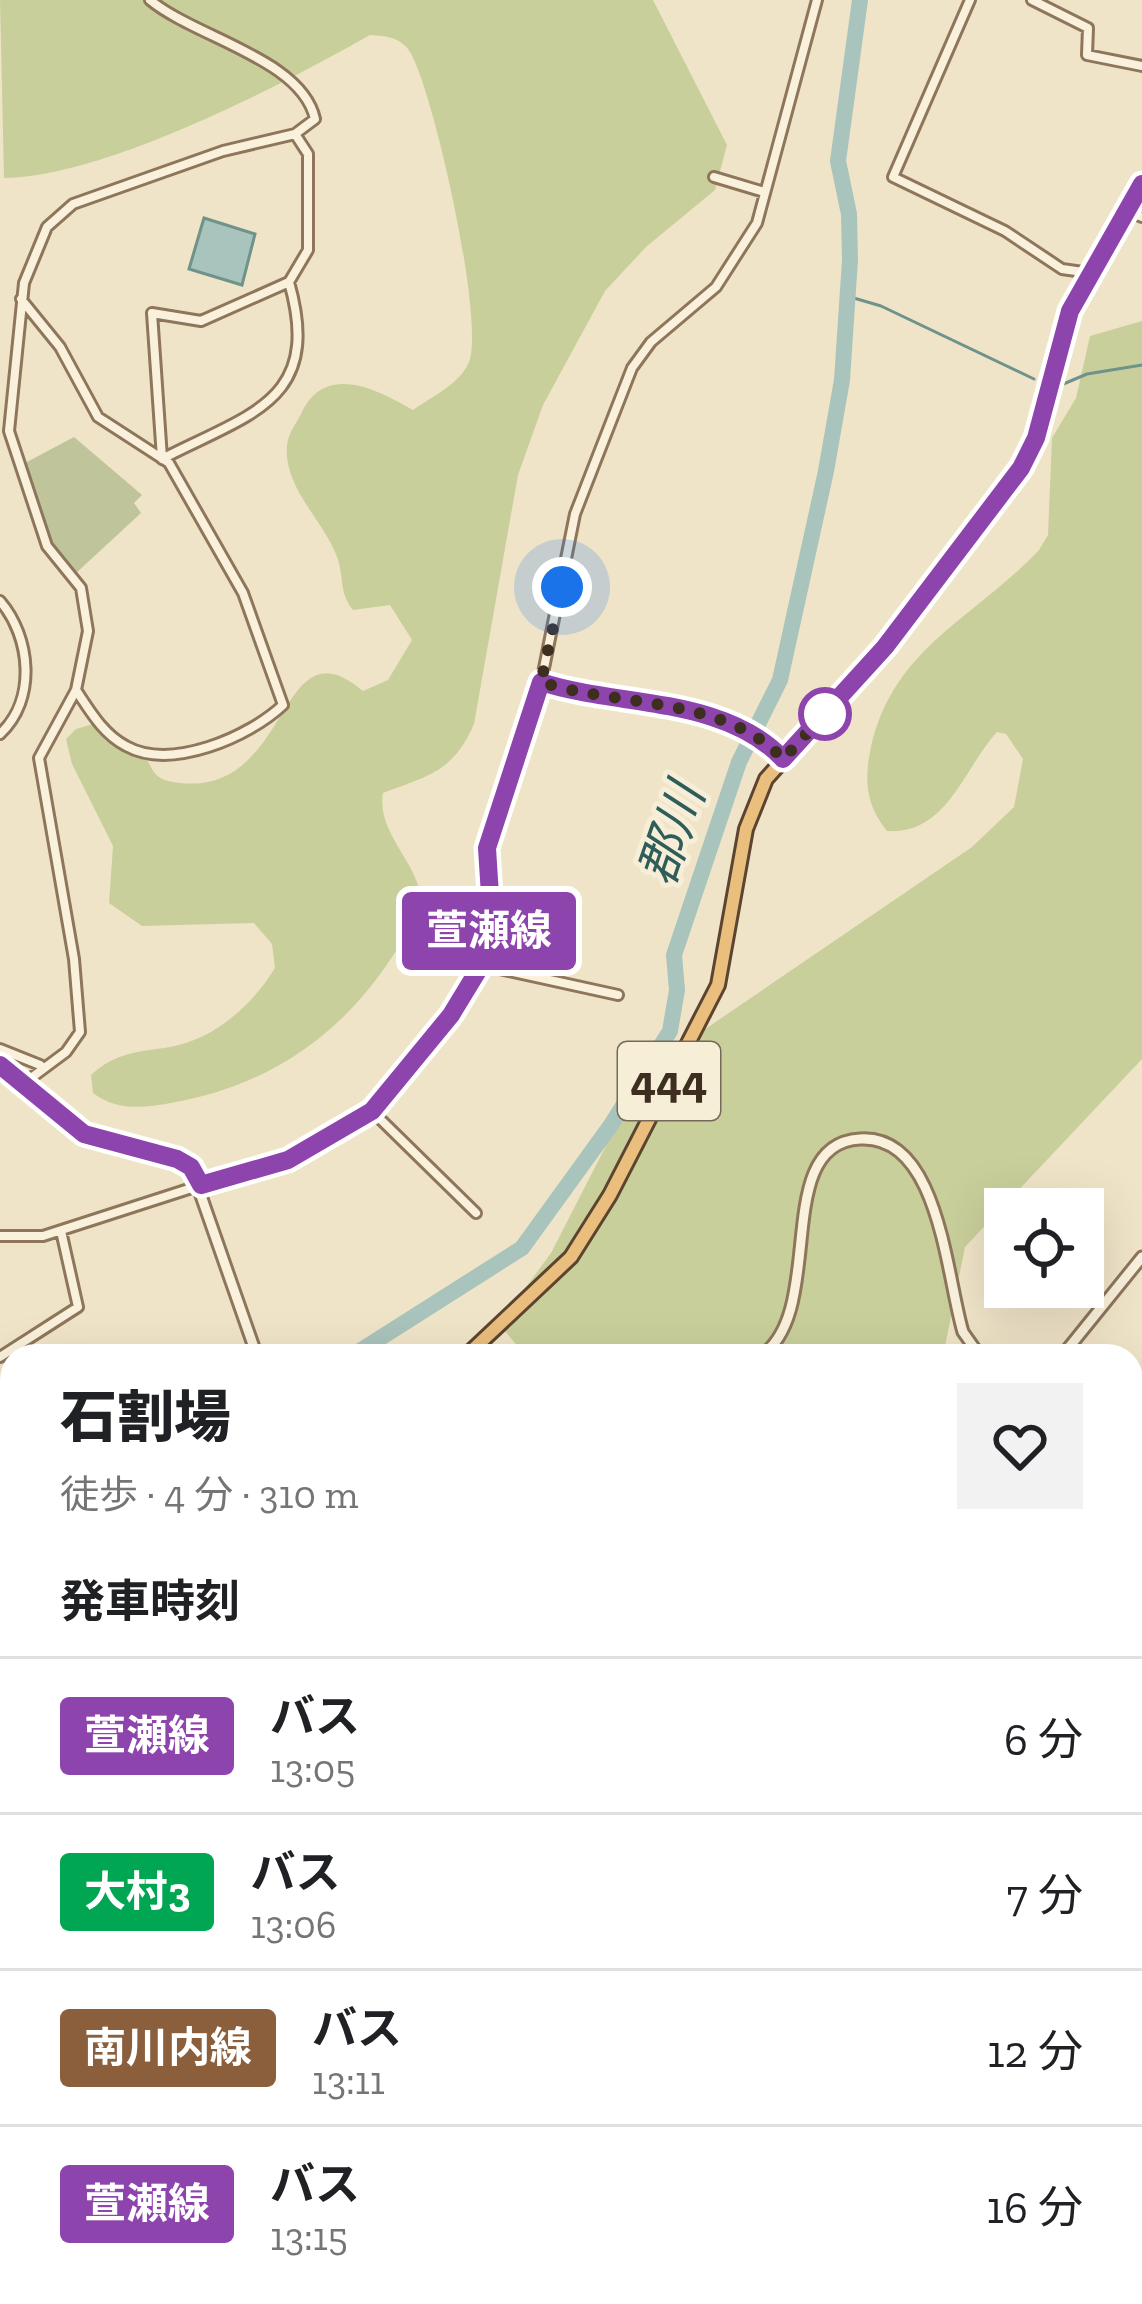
<!DOCTYPE html>
<html lang="ja">
<meta charset="utf-8">
<style>
body{margin:0;font-family:"Zilla Slab","Noto Sans JP",serif;background:#f2f2f2;color:#202124;height:100vh;display:flex;flex-direction:column;font-size:45px;white-space:nowrap}
*{box-sizing:border-box;margin:0}
p{font-size:39px;color:#757577}
.icon{flex:none;width:66px;height:66px;fill:none;stroke:currentColor;stroke-width:2;stroke-linecap:round;stroke-linejoin:round}
.map{position:relative;flex:1;overflow:hidden}
.panel{position:absolute;left:0px;top:1344px;width:1143px;height:960px;display:flex;flex-direction:column;background:#fff;border-radius:36px 36px 0 0;box-shadow:0 12px 48px #0002}
.panel>*{flex:none}
.badge{padding:0 24px;border-radius:9px;font-size:42px;line-height:78px}
.buttons{position:absolute;left:984px;top:1188px;display:grid;gap:24px}
.buttons a{display:grid;place-items:center;width:120px;height:120px;border-radius:0px;background:#fff;box-shadow:0 12px 48px #0002;font-size:60px}
.you{position:absolute;width:60px;height:60px;margin:-30px;border:9px solid #fff;border-radius:50%;background:#1a73e8;box-shadow:0 0 0 18px #1a73e833}
.map>.badge{position:absolute;translate:-50% -50%;box-shadow:0 0 0 6px #fff}
h2{padding:0 60px;font-size:45px;line-height:108px}
.round{display:grid;place-items:center;flex:none;width:126px;height:126px;border-radius:0px;background:#f2f2f2}
.summary{display:flex;align-items:center;justify-content:space-between;height:204px;padding:0 60px}
h1{font-size:57px;font-weight:800;line-height:90px}
ul{padding:0;list-style:none}
li{display:flex;align-items:center;gap:36px;height:156px;padding:0 60px;border-top:3px solid #e0e0e0}
li div{flex:1}
li b{display:block;font-size:45px}
li em{font-style:normal}
li .badge{min-width:132px;font-weight:700;text-align:center}
.map>svg:first-child{display:block}
.green{fill:#c9cf9b}
.cemetery{fill:#bfc49a}
.water{fill:#a9c4bc;stroke:#6f938a;stroke-width:3}
.lines{fill:none;stroke-linecap:round;stroke-linejoin:round}
.stream{stroke:#6f938a;stroke-width:3}
.river{stroke:#a9c4bc;stroke-width:16}
.minor-casing{stroke:#8d765c;stroke-width:14}
.tertiary-casing{stroke:#8d765c;stroke-width:15}
.trunk-casing{stroke:#5b4430;stroke-width:18}
.motorway-casing{stroke:#5b4430;stroke-width:20}
.minor{stroke:#faf1dc;stroke-width:8}
.tertiary{stroke:#faf1dc;stroke-width:9}
.trunk{stroke:#eabe7c;stroke-width:12}
.motorway{stroke:#e0a458;stroke-width:14}
.line-casing{stroke:#fff;stroke-width:27}
.line{stroke:#8e44ad;stroke-width:18}
.walk{stroke:#3d2e20;stroke-width:12;stroke-dasharray:0 21.6}
.stop-dot{fill:#fff;stroke:#8e44ad;stroke-width:6}
.labels{text-anchor:middle;stroke-width:10;stroke-linejoin:round;paint-order:stroke}
.shield{fill:#f7eed8;stroke:#756857;stroke-width:3}
.shield-label{font-size:45px;font-weight:bold;fill:#3d2e20}
.water-label{font-size:51px;font-style:italic;fill:#2f5d5a;stroke:#f7eed8}
</style>
<div class="map">
<svg width="1142" height="2304" viewBox="0 0 1142 2304">
<rect width="100%" height="100%" fill="#f0e4c8"/>
<path class="green" d="M 0,0 L 653,0 L 727,145 L 715,190 L 646,247 L 605,291 L 543,405 L 518,475 L 474,724 C 453,772 430,775 383,793 C 375,840 435,873 418,919 C 413,932 400,945 392,957 C 339,1038 267,1086 171,1103 C 143,1108 116,1111 93,1093 L 91,1075 C 116,1052 138,1052 170,1047 C 215,1039 252,1005 275,968 L 272,944 L 254,923 L 142,926 L 109,903 L 113,846 L 72,764 L 66,739 L 76,729 L 100,722 C 114,730 127,738 139,749 C 151,760 150,777 168,781 C 294,808 274,615 363,691 L 388,680 L 412,640 L 390,605 L 353,610 C 339,594 344,575 337,557 C 324,522 291,495 287,457 C 285,437 293,429 301,414 C 324,362 377,389 413,410 C 431,397 460,384 469,362 C 485,321 434,92 410,52 C 401,37 385,36 370,35 C 280,86 105,177 4,178 Z
M 1142,321 L 1142,1059 L 965,1247 L 943,1356 L 526,1356 L 499,1324 L 551,1253 L 611,1136 L 676,1049 L 972,847 L 1014,807 L 1023,759 L 1006,734 L 997,732 C 963,769 947,835 887,831 C 867,807 864,782 870,752 C 891,648 972,621 1039,550 L 1048,535 L 1052,438 L 1076,398 L 1090,336 Z
M 1131,1702 L 1142,1705 L 1142,1873 L 1131,1872 Z"/>
<path class="cemetery" d="M 74,437 L 142,495 L 134,503 L 141,513 L 75,574 L 50,545 L 25,463 Z"/>
<path class="water" d="M 204,218 L 255,234 L 242,285 L 189,269 Z"/>
<g class="lines">
<path class="stream" d="M 847,296 L 881,306 L 1034,379
M 1061,385 L 1087,374 L 1142,365"/>
<path class="river" d="M 352,1356 L 522,1248 L 611,1125 L 670,1031 L 677,990 L 674,955 L 739,762 L 780,680 L 826,471 L 842,380 L 850,260 L 849,214 L 838,161 L 860,0
M 0,1472 L 12,1473"/>
<defs>
<path id="minor" d="M 970,0 L 893,177 L 1005,231 L 1062,269 L 1090,273
M 1032,0 L 1088,28 L 1087,55 L 1142,66
M 714,177 L 764,192
M 1129,212 L 1142,217
M 21,299 L 60,347 L 98,417 L 169,463 L 243,593 L 283,705 C 249,737 171,771 126,746 C 103,734 90,711 76,690
M 162,458 L 152,313 L 201,321 L 289,282 L 308,250 L 308,154 L 295,134
M 162,459 C 251,413 323,401 289,282
M 0,601 C 31,637 37,700 0,734
M 541,683 C 618,707 724,696 783,759
M 481,965 L 618,995
M 0,1049 L 40,1065
M 23,1084 L 66,1052 L 80,1032 L 74,959 L 39,758 L 76,690 L 88,631 L 81,588 L 47,546 L 9,431 L 24,283 L 47,227 L 73,204 L 223,151 L 295,134 L 315,119 C 302,59 196,38 150,0
M 372,1111 L 476,1213
M 0,1236 L 43,1236 L 201,1185 L 260,1172 L 314,1149 L 372,1111 L 451,1015 L 481,965 L 489,938 L 487,847 L 541,683 L 575,514 L 632,368 L 651,342 L 716,287 L 757,223 L 817,0
M 0,1357 L 78,1307 L 61,1231
M 1131,1512 L 1142,1509
M 1131,1677 L 1142,1675
M 0,1747 L 12,1771
M 0,1814 L 12,1810
M 1131,1952 L 1142,1960
M 0,2070 L 12,2041
M 1131,2111 L 1142,2119
M 0,2228 L 10,2184
M 1131,2246 L 1142,2243
M 0,2251 L 12,2252
M 702,2292 L 702,2304
M 967,2292 L 973,2304
M 1024,2292 L 1030,2304
M 574,2298 L 576,2292
M 141,2299 L 144,2292
M 98,2304 L 101,2292
M 304,2304 L 306,2292
M 511,2304 L 517,2292
M 771,2304 L 779,2292
M 830,2304 L 869,2292
M 1041,2304 L 1052,2292"/>
<path id="tertiary" d="M 0,1065 L 84,1134 L 191,1167 L 257,1356
M 761,1356 C 828,1310 770,1144 860,1139 C 939,1134 946,1275 963,1332 L 980,1356
M 1062,1356 L 1142,1257
M 0,1882 L 12,1864
M 1131,1928 L 1142,1927
M 616,2304 L 619,2292"/>
<path id="trunk" d="M 466,1356 L 571,1257 L 610,1195 L 718,985 L 746,829 L 766,779 L 885,647 L 1021,468 L 1036,438 L 1070,311 L 1142,184
M 403,2292 L 487,2304"/>
<path id="motorway" d="M 0,1440 L 12,1443
M 0,1457 L 12,1460
M 1131,1983 L 1142,1987
M 1131,2006 L 1142,2014
M 1131,2027 L 1142,2034
M 1131,2048 L 1142,2058
M 1131,2288 L 1142,2282
M 1102,2304 L 1123,2292"/>
</defs>
<use href="#minor" class="minor-casing"/>
<use href="#tertiary" class="tertiary-casing"/>
<use href="#trunk" class="trunk-casing"/>
<use href="#motorway" class="motorway-casing"/>
<use href="#minor" class="minor"/>
<use href="#tertiary" class="tertiary"/>
<use href="#trunk" class="trunk"/>
<use href="#motorway" class="motorway"/>
</g>
<g class="lines">
<defs>
<path id="line" d="M 0,1065 L 84,1134 L 177,1159 L 191,1167 L 201,1185 L 288,1160 L 372,1111 L 451,1015 L 482,964 L 491,911 L 487,848 L 541,682 C 618,707 724,696 783,759 L 885,647 L 1021,468 L 1036,438 L 1070,311 L 1142,184"/>
</defs>
<use href="#line" class="line-casing"/>
<use href="#line" class="line"/>
<path class="walk" d="M 562,587 L 541,682 C 618,707 724,696 783,759 L 825,714"/>
</g>
<circle class="stop-dot" cx="825" cy="714" r="24"/>
<g class="labels">
<rect class="shield" x="618" y="1042" width="102" height="78" rx="9"/>
<g class="shield-label">
<text x="669" y="1097">444</text>
</g>
<g class="water-label">
<text transform="translate(671 834) rotate(-71)" y="18">郡川</text>
</g>
</g>
</svg>
<div class="buttons">
<a><svg class="icon" aria-label="locate" viewBox="0 0 24 24"><circle cx="12" cy="12" r="6"/><path d="M12 2v4M12 18v4M2 12h4M18 12h4"/></svg></a>
</div>
<div class="you" style="left:562px;top:587px"></div>
<b class="badge" style="left:489px;top:931px;background:#8e44ad;color:#fff">萱瀬線</b>
<section class="panel">
<div class="summary"><div><h1>石割場</h1><p>徒歩 · 4 分 · 310 m</p></div><a class="round"><svg class="icon" aria-label="heart" viewBox="0 0 24 24"><path d="M12 20l-8-8c-3-5 5-10 8-4 3-6 11-1 8 4z"/></svg></a></div>
<h2>発車時刻</h2>
<ul>
<li><span class="badge" style="background:#8e44ad;color:#fff">萱瀬線</span><div><b>バス</b><p>13:05</p></div><em>6 分</em></li>
<li><span class="badge" style="background:#00a651;color:#fff">大村3</span><div><b>バス</b><p>13:06</p></div><em>7 分</em></li>
<li><span class="badge" style="background:#8b5e3c;color:#fff">南川内線</span><div><b>バス</b><p>13:11</p></div><em>12 分</em></li>
<li><span class="badge" style="background:#8e44ad;color:#fff">萱瀬線</span><div><b>バス</b><p>13:15</p></div><em>16 分</em></li>
</ul>
</section>
</div>
